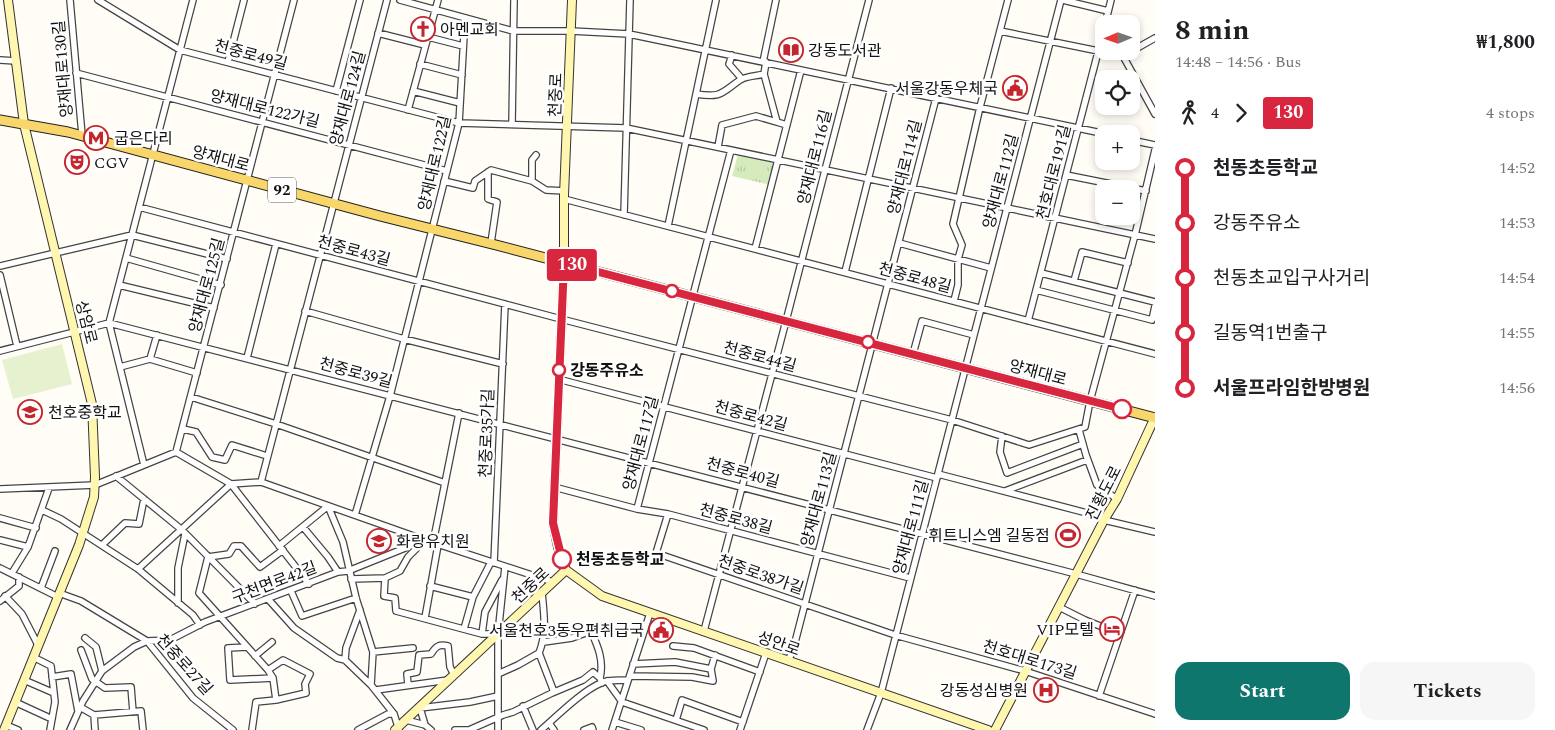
<!DOCTYPE html>
<meta charset="utf-8">
<style>
body{margin:0;font-family:Spectral,"Noto Sans KR",serif;background:#f6f6f6;color:#202124;height:100vh;display:flex;flex-direction:column;font-size:19px;white-space:nowrap}
*{box-sizing:border-box;margin:0}
p{font-size:16px;color:#757577}
.icon{flex:none;width:28px;height:28px;fill:none;stroke:currentColor;stroke-width:2;stroke-linecap:round;stroke-linejoin:round}
.map{position:relative;flex:1;overflow:hidden}
.drawer{display:flex;flex-direction:column;background:#fff;width:400px}
.drawer>*{flex:none}
.badge{padding:0 10px;border-radius:4px;font-size:18px;line-height:32px}
.needle{width:32px;rotate:268deg}
.tools{position:absolute;left:1095px;top:15px;display:grid;gap:10px}
.tools a{display:grid;place-items:center;width:45px;height:45px;border-radius:10px;background:#fff;box-shadow:0 2px 8px #0003;font-size:25px}
.map>.badge{position:absolute;translate:-50% -50%;box-shadow:0 0 0 2px #fff}
.legs{display:flex;align-items:center;gap:8px;height:55px;padding:0 20px;font-size:16px}
.legs p{margin-inline-start:auto}
.head{display:flex;align-items:center;justify-content:space-between;height:85px;padding:0 20px}
h1{font-size:28px;font-weight:700;line-height:38px}
.button{display:flex;gap:10px;margin-top:auto;padding:10px 20px}
.button a{flex:1;height:58px;border-radius:15px;background:#0f766e;color:#fff;font-size:20px;font-weight:700;line-height:58px;text-align:center}
.button a+a{background:#f6f6f6;color:#202124}
ul{padding:0 20px;list-style:none}
li{display:flex;align-items:center;gap:18px;height:55px;font-size:19px}
li i{display:grid;place-items:center;width:8px;height:100%;margin:0 6px;background:currentColor}
li i::after{content:'';width:12px;height:12px;margin:-6px;border:4px solid;border-radius:50%;background:#fff}
li p{margin-inline-start:auto}
li:first-child i{background:linear-gradient(#0000 50%,currentColor 0)}
li:last-child i{background:linear-gradient(currentColor 50%,#0000 0)}
main{display:flex;flex:1;min-height:0}
.map>svg:first-child{display:block}
.park{fill:url(#park-tufts)}
.pitch{fill:#e6f2cf}
.lines{fill:none;stroke-linecap:round;stroke-linejoin:round}
.street-casing{stroke:#444;stroke-width:8}
.secondary-casing{stroke:#333;stroke-width:10}
.primary-casing{stroke:#222;stroke-width:11}
.street{stroke:#fff;stroke-width:5.5}
.secondary{stroke:#fff6b0;stroke-width:8}
.primary{stroke:#f9d66b;stroke-width:9}
.line-1-casing{stroke:#fff;stroke-width:11}
.line-1{stroke:#d7263d;stroke-width:8}
.stop-1-dot{fill:#fff;stroke:#d7263d;stroke-width:2.5}
.labels{text-anchor:middle;stroke-width:5;stroke-linejoin:round;paint-order:stroke}
.shield{fill:#fff;stroke:#585858;stroke-width:1}
.shield-label{font-size:15px;font-weight:bold;fill:#111}
.poi-label{font-size:16px;fill:#111;stroke:#fff;text-anchor:start}
.street-label{font-size:16px;fill:#111;stroke:#fff}
.stop-label{font-size:16px;font-weight:bold;fill:#111;stroke:#fff;text-anchor:start}
</style>
<main>
<div class="map">
<svg width="1155" height="730" viewBox="0 0 1155 730">
<defs>
<pattern id="park-tufts" width="24" height="20" patternUnits="userSpaceOnUse" patternTransform="scale(1.25)"><rect width="24" height="20" fill="#d5ebbd"/><path d="M3 7l-1-3M5 7V3M7 7l1-3M15 17l-1-3M17 17v-4M19 17l1-3" fill="none" stroke="#b6c8a1"/></pattern>
</defs>
<rect width="100%" height="100%" fill="#fffdf5"/>
<path class="park" d="M 738,154 L 775,161 L 770,185 L 732,176 Z"/>
<path class="pitch" d="M 62,344 L 72,384 L 13,399 L 2,360 Z"/>
<g class="lines">
<defs>
<path id="street" d="M 70,0 L 82,135
M 98,0 L 180,50 L 459,123 L 626,128 L 1155,239
M 400,0 L 513,31 L 571,31 L 629,34 L 1106,134
M 1063,0 L 1108,11
M 1105,24 L 1111,0
M 1000,31 L 1123,56 L 1155,38
M 378,33 L 425,45
M 428,37 L 463,46
M 732,55 L 729,64 L 742,79
M 1123,56 L 1155,114
M 0,60 L 16,61
M 228,62 L 244,0
M 763,62 L 776,0
M 766,62 L 764,74 L 777,122
M 420,64 L 462,75
M 76,73 L 447,171
M 336,91 L 360,0
M 413,91 L 460,103
M 696,94 C 722,98 721,93 740,80 C 746,76 757,76 764,74
M 408,110 L 438,0
M 512,124 L 514,0
M 1131,140 L 1155,145
M 718,147 L 722,125 L 756,116 L 787,125
M 488,172 L 488,199 L 497,202 L 491,243
M 1066,175 L 1146,191
M 444,181 L 473,188 L 475,181 L 491,170 L 532,181 L 546,190 L 565,191
M 532,181 L 532,160 L 536,155
M 564,199 L 1155,354
M 139,207 L 561,319 L 952,420 L 1029,445 L 1085,427 L 1090,401 L 1135,235 L 1155,150
M 624,215 L 630,0
M 668,226 L 716,0
M 899,243 L 991,268
M 755,249 L 801,70
M 126,258 L 221,285
M 0,266 L 132,235 L 227,259
M 845,272 L 891,88
M 1041,273 L 1155,302
M 0,275 L 17,346
M 1074,281 L 1082,252 L 1128,263
M 119,285 L 214,308
M 1036,290 L 1152,320 L 1155,306
M 954,301 L 958,285 L 958,259 L 962,245 L 953,224 L 980,107 L 1008,0
M 305,311 L 404,339 L 503,364
M 1028,321 L 1104,29
M 0,351 L 109,323 L 1076,574 L 1155,596
M 913,354 L 922,321 L 974,335
M 247,358 L 276,244
M 150,359 L 157,335
M 120,367 L 150,359 L 197,373
M 558,379 L 937,478
M 191,397 L 276,424 L 445,483
M 183,429 L 196,432 L 212,457 L 225,460 L 232,445 L 267,456
M 1079,430 L 1086,455 L 1097,485 L 1117,499
M 1002,436 L 1000,452 L 1007,473 L 1083,444
M 176,452 L 294,0
M 176,452 L 231,484 L 261,482 L 425,540 L 553,582
M 144,465 L 109,323 L 193,0
M 938,474 L 1106,518
M 116,476 L 182,530 L 255,604
M 261,482 L 387,0
M 231,484 L 309,584
M 554,487 L 637,509 L 668,514 L 910,578
M 0,489 L 95,485 L 176,452
M 1005,491 L 1087,460
M 637,509 L 731,150
M 42,510 L 61,519 L 138,569 L 193,615 L 200,625
M 668,514 L 656,553 L 895,635 L 1025,671 L 1155,714
M 355,515 L 390,396 L 459,123 L 465,18
M 0,518 L 36,528
M 1104,520 L 1155,532
M 303,527 L 328,557 L 338,572
M 0,540 L 28,547
M 433,543 L 459,413
M 102,545 L 125,523 L 139,524 L 144,499
M 279,546 L 328,506 L 343,542 L 356,598 L 373,652 L 371,685 L 394,714 L 399,730
M 494,563 L 505,304
M 0,568 L 58,597
M 138,569 L 231,484
M 12,573 L 28,547 L 49,488
M 385,578 L 384,596 L 395,598 L 396,611 L 482,634 L 498,634
M 351,579 L 385,578 L 400,571 L 408,557 L 423,542
M 430,586 L 473,597
M 41,588 L 55,551
M 291,591 L 302,616 L 356,598
M 59,593 L 81,601 L 147,641 L 193,698 L 233,730
M 542,593 C 544,614 547,633 539,653 L 554,692
M 5,596 L 22,614 L 38,645
M 268,599 L 294,628 L 337,658 L 345,660
M 0,601 L 19,586 L 19,577
M 178,603 L 178,568 L 185,534
M 1059,607 L 1085,620 L 1120,634
M 360,610 L 346,648 L 345,660 L 371,685
M 425,618 L 438,545
M 464,629 L 473,597 L 491,562
M 704,631 L 786,321 L 869,0
M 482,634 L 485,612 L 502,580
M 85,638 L 96,647 L 102,671
M 544,642 L 572,638 L 591,631 C 598,647 604,660 600,678
M 673,646 L 694,648 L 760,672
M 247,647 L 228,648 L 230,680 L 273,678
M 81,650 L 92,679 L 105,688 L 131,687 L 133,712
M 373,652 L 413,648
M 255,656 L 272,642
M 33,657 L 51,666 L 55,702 L 50,730
M 788,661 L 793,650 L 936,98
M 633,664 L 675,662 L 711,669
M 498,674 L 518,665 L 539,653
M 630,676 L 692,677 L 713,681 L 711,669 L 715,655
M 52,677 L 71,674 L 78,711
M 24,680 L 54,693
M 607,681 L 622,702 L 704,730
M 408,685 L 407,674 L 417,672 L 419,655 L 431,654 C 436,646 439,644 448,646 L 450,667 L 454,675
M 376,690 L 448,680
M 1099,696 L 1135,590
M 276,700 L 273,678 L 268,670 L 199,593 L 208,557 L 229,554 L 234,546 L 241,546 L 260,567 L 283,550
M 15,702 L 52,719
M 523,706 L 533,730
M 80,707 L 94,715 L 141,711 L 143,730
M 94,715 L 95,730
M 406,720 L 425,725 L 431,730
M 676,720 L 682,700 L 743,722
M 615,722 L 641,730
M 549,723 L 554,730
M 6,725 L 18,730
M 425,725 L 420,708 L 470,702 L 498,696
M 70,730 L 83,701 L 102,671 L 134,647 L 147,641 L 170,640 L 205,622 L 338,572 L 348,571 L 425,540
M 252,730 L 256,702 L 276,700 L 306,693 L 305,684 L 310,674 L 283,660 L 268,670
M 358,730 L 388,714 L 394,714
M 455,730 L 469,730 L 503,715 L 513,712 L 552,693 L 583,680 L 593,672 L 600,678 L 602,683
M 498,730 L 498,634 L 505,567
M 541,730 C 557,716 582,691 601,683 C 609,679 619,681 628,680
M 584,730 L 592,727 L 593,730
M 612,730 L 650,613
M 740,730 L 766,653
M 867,730 L 881,693 L 1061,0"/>
<path id="secondary" d="M 566,570 L 558,547 L 553,523 L 564,263 L 564,195 L 572,0
M 566,570 L 602,596 L 988,730
M 4,730 L 79,545 L 94,497 L 95,477 L 92,404 L 24,124 L 8,0
M 395,730 L 566,570
M 995,730 L 1104,520 L 1117,499 L 1155,417"/>
<path id="primary" d="M 0,120 L 68,132 L 380,216 L 496,245 L 1155,418"/>
</defs>
<use href="#street" class="street-casing"/>
<use href="#secondary" class="secondary-casing"/>
<use href="#primary" class="primary-casing"/>
<use href="#street" class="street"/>
<use href="#secondary" class="secondary"/>
<use href="#primary" class="primary"/>
</g>
<g class="lines">
<defs>
<path id="line-1" d="M 562,559 L 553,523 L 564,263 L 1122,409"/>
</defs>
<use href="#line-1" class="line-1-casing"/>
<use href="#line-1" class="line-1"/>
</g>
<defs>
<symbol id="church-ring" viewBox="-11 -11 22 22"><circle r="9.5" fill="#fff" stroke="#c4262e" stroke-width="1.5"/><path d="M-1.2-6h2.4v3.5h3.3v2.4h-3.3V6h-2.4V-.1h-3.3v-2.4h3.3Z" fill="#c4262e"/></symbol>
<symbol id="library-ring" viewBox="-11 -11 22 22"><circle r="9.5" fill="#fff" stroke="#c4262e" stroke-width="1.5"/><path d="M-6-4Q-3-5.5-.7-3.5V5Q-3 3-6 4ZM6-4Q3-5.5 .7-3.5V5Q3 3 6 4Z" fill="#c4262e"/></symbol>
<symbol id="civic-ring" viewBox="-11 -11 22 22"><circle r="9.5" fill="#fff" stroke="#c4262e" stroke-width="1.5"/><path d="M-.6-6.5H3V-4.5H.6V-3L4-1V1h2V6H-6V1h2V-1L-.6-3ZM-1.2 2.5V6h2.4V2.5Z" fill="#c4262e"/></symbol>
<symbol id="metro-ring" viewBox="-11 -11 22 22"><circle r="9.5" fill="#fff" stroke="#c4262e" stroke-width="1.5"/><path d="M-5.5 5V-5H-3L0 0L3-5H5.5V5H3V-.5L0 4L-3-.5V5Z" fill="#c4262e"/></symbol>
<symbol id="theatre-ring" viewBox="-11 -11 22 22"><circle r="9.5" fill="#fff" stroke="#c4262e" stroke-width="1.5"/><path d="M-5-5.5Q0-4 5-5.5V0Q5 5 0 6Q-5 5-5 0ZM-3.3-2.5H-1v1.5H-3.3ZM1-2.5H3.3v1.5H1ZM-2.8 1Q0 5.5 2.8 1Z" fill="#c4262e"/></symbol>
<symbol id="school-ring" viewBox="-11 -11 22 22"><circle r="9.5" fill="#fff" stroke="#c4262e" stroke-width="1.5"/><path d="M0-5L7-2L0 1L-7-2ZM-4 1L0 2.5L4 1V4Q0 6-4 4Z" fill="#c4262e"/></symbol>
<symbol id="stadium-ring" viewBox="-11 -11 22 22"><circle r="9.5" fill="#fff" stroke="#c4262e" stroke-width="1.5"/><path d="M0-5a6.5 5 0 1 0 0 10a6.5 5 0 1 0 0-10ZM-3.5-1.8h7v3.6h-7Z" fill="#c4262e"/></symbol>
<symbol id="hotel-ring" viewBox="-11 -11 22 22"><circle r="9.5" fill="#fff" stroke="#c4262e" stroke-width="1.5"/><path d="M-6-4.5h1.5V1H6V5H4.5V3h-9V5H-6ZM-4 0a1.8 1.8 0 1 1 3.6 0ZM.5 0V-2.5h3Q6-2.5 6 0Z" fill="#c4262e"/></symbol>
<symbol id="hospital-ring" viewBox="-11 -11 22 22"><circle r="9.5" fill="#fff" stroke="#c4262e" stroke-width="1.5"/><path d="M-5-5h3v3.5h4V-5h3V5h-3V1.5h-4V5h-3Z" fill="#c4262e"/></symbol>
</defs>
<g fill-rule="evenodd">
<use href="#church-ring" x="409" y="15" width="28" height="28"/>
<use href="#library-ring" x="777" y="36" width="28" height="28"/>
<use href="#civic-ring" x="1001" y="74" width="28" height="28"/>
<use href="#metro-ring" x="82" y="124" width="28" height="28"/>
<use href="#theatre-ring" x="63" y="148" width="28" height="28"/>
<use href="#school-ring" x="16" y="398" width="28" height="28"/>
<use href="#stadium-ring" x="1054" y="521" width="28" height="28"/>
<use href="#school-ring" x="365" y="527" width="28" height="28"/>
<use href="#hotel-ring" x="1098" y="615" width="28" height="28"/>
<use href="#civic-ring" x="647" y="616" width="28" height="28"/>
<use href="#hospital-ring" x="1032" y="676" width="28" height="28"/>
</g>
<g class="stop-1-dot">
<circle cx="672" cy="291" r="6"/>
<circle cx="868" cy="342" r="6"/>
<circle cx="559" cy="370" r="6"/>
<circle cx="1122" cy="409" r="9"/>
<circle cx="562" cy="559" r="9"/>
</g>
<g class="labels">
<rect class="shield" x="268" y="177.5" width="28" height="25" rx="4"/>
<g class="shield-label">
<text x="282" y="195">92</text>
</g>
<g class="poi-label">
<text x="440" y="35">아멘교회</text>
<text x="808" y="56">강동도서관</text>
<text x="998" y="94" text-anchor="end">서울강동우체국</text>
<text x="114" y="144">굽은다리</text>
<text x="94" y="168">CGV</text>
<text x="48" y="418">천호중학교</text>
<text x="1050" y="541" text-anchor="end">휘트니스엠 길동점</text>
<text x="396" y="547">화랑유치원</text>
<text x="1094" y="635" text-anchor="end">VIP모텔</text>
<text x="644" y="636" text-anchor="end">서울천호3동우편취급국</text>
<text x="1028" y="696" text-anchor="end">강동성심병원</text>
</g>
<g class="street-label">
<text transform="translate(251 54) rotate(15)" y="6">천중로49길</text>
<text transform="translate(62 69) rotate(-95)" y="6">양재대로130길</text>
<text transform="translate(555 95) rotate(-88)" y="6">천중로</text>
<text transform="translate(347 98) rotate(-75)" y="6">양재대로124길</text>
<text transform="translate(265 108) rotate(14)" y="6">양재대로122가길</text>
<text transform="translate(814 157) rotate(-76)" y="6">양재대로116길</text>
<text transform="translate(221 158) rotate(15)" y="6">양재대로</text>
<text transform="translate(434 163) rotate(-77)" y="6">양재대로122길</text>
<text transform="translate(904 167) rotate(-76)" y="6">양재대로114길</text>
<text transform="translate(1053 172) rotate(-76)" y="6">천호대로191길</text>
<text transform="translate(1000 181) rotate(-75)" y="6">양재대로112길</text>
<text transform="translate(354 250) rotate(15)" y="6">천중로43길</text>
<text transform="translate(915 277) rotate(15)" y="6">천중로48길</text>
<text transform="translate(206 285) rotate(-75)" y="6">양재대로125길</text>
<text transform="translate(87 322) rotate(76)" y="6">상암로</text>
<text transform="translate(760 356) rotate(15)" y="6">천중로44길</text>
<text transform="translate(356 372) rotate(15)" y="6">천중로39길</text>
<text transform="translate(1038 372) rotate(15)" y="6">양재대로</text>
<text transform="translate(751 415) rotate(15)" y="6">천중로42길</text>
<text transform="translate(486 433) rotate(-88)" y="6">천중로35가길</text>
<text transform="translate(640 443) rotate(-75)" y="6">양재대로117길</text>
<text transform="translate(743 472) rotate(15)" y="6">천중로40길</text>
<text transform="translate(1103 493) rotate(-63)" y="6">진황도로</text>
<text transform="translate(818 499) rotate(-75)" y="6">양재대로113길</text>
<text transform="translate(736 518) rotate(15)" y="6">천중로38길</text>
<text transform="translate(910 527) rotate(-75)" y="6">양재대로111길</text>
<text transform="translate(761 574) rotate(19)" y="6">천중로38가길</text>
<text transform="translate(274 582) rotate(-21)" y="6">구천면로42길</text>
<text transform="translate(530 585) rotate(-43)" y="6">천중로</text>
<text transform="translate(779 643) rotate(19)" y="6">성안로</text>
<text transform="translate(1030 659) rotate(17)" y="6">천호대로173길</text>
<text transform="translate(185 664) rotate(48)" y="6">천중로27길</text>
</g>
<g class="stop-label">
<text x="570" y="376">강동주유소</text>
<text x="576" y="565">천동초등학교</text>
</g>
</g>
</svg>
<div class="tools">
<a><svg class="needle" viewBox="-14 -14 28 28"><path d="M0-13l5 13h-10z" fill="#e53935"/><path d="M0 13l5-13h-10z" fill="#757577"/></svg></a>
<a><svg class="icon" aria-label="locate" viewBox="0 0 24 24"><circle cx="12" cy="12" r="6"/><path d="M12 2v4M12 18v4M2 12h4M18 12h4"/></svg></a>
<a>+</a>
<a>−</a>
</div>
<b class="badge" style="left:572px;top:265px;background:#d7263d;color:#fff">130</b>
</div>
<section class="drawer">
<div class="head"><div><h1>8 min</h1><p>14:48 – 14:56 · Bus</p></div><b>₩1,800</b></div>
<div class="legs"><svg class="icon" aria-label="walk" viewBox="0 0 24 24"><circle cx="13" cy="4" r="2"/><path d="M13 8l-2 6 4 7M11 14l-3 7M7 12l3-4h3l4 4"/></svg>4<svg class="icon" aria-label="forward" viewBox="0 0 24 24"><path d="M9 5l7 7-7 7"/></svg><b class="badge" style="background:#d7263d;color:#fff">130</b><p>4 stops</p></div>
<ul>
<li><i style="color:#d7263d"></i><b>천동초등학교</b><p>14:52</p></li>
<li><i style="color:#d7263d"></i><span>강동주유소</span><p>14:53</p></li>
<li><i style="color:#d7263d"></i><span>천동초교입구사거리</span><p>14:54</p></li>
<li><i style="color:#d7263d"></i><span>길동역1번출구</span><p>14:55</p></li>
<li><i style="color:#d7263d"></i><b>서울프라임한방병원</b><p>14:56</p></li>
</ul>
<div class="button"><a>Start</a><a>Tickets</a></div>
</section>
</main>
